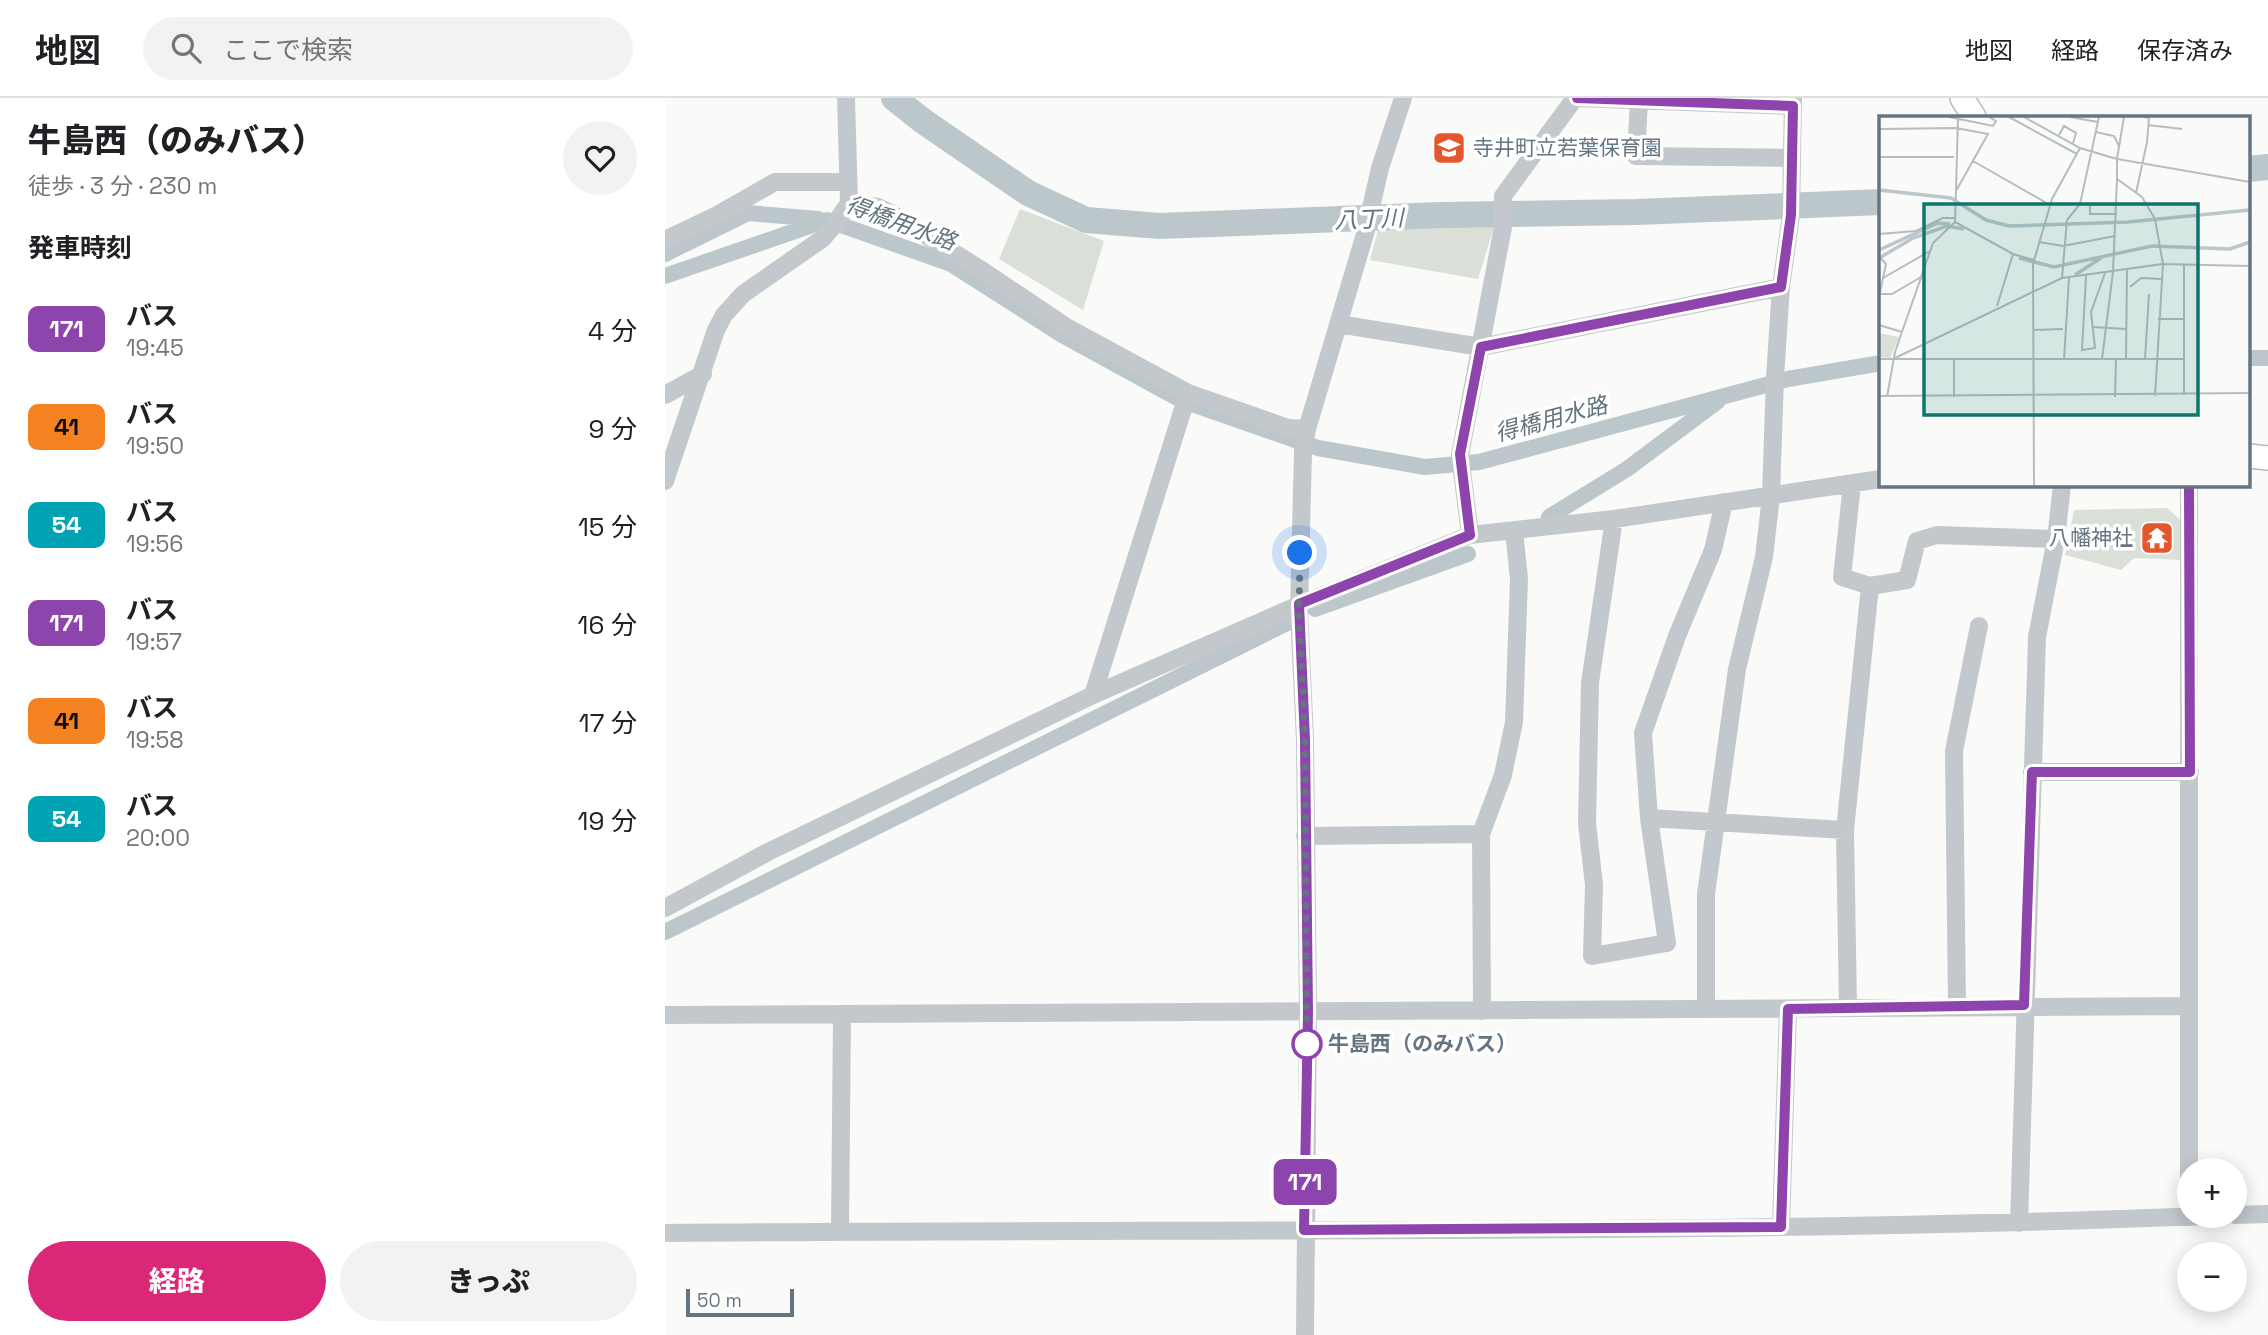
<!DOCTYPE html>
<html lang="ja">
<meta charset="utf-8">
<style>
body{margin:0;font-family:"Space Grotesk","Noto Sans JP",sans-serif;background:#f2f2f2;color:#202124;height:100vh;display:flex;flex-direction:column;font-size:26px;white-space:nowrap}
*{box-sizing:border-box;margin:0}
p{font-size:23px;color:#757577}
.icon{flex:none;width:38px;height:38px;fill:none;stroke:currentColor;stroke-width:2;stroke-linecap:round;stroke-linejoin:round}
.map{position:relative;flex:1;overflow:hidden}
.drawer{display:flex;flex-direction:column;background:#fff;width:665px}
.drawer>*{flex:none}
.badge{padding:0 14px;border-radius:10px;font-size:24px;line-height:46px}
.buttons{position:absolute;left:1512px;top:1060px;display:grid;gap:14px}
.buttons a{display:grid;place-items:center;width:70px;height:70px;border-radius:50%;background:#fff;box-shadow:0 4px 18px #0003;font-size:35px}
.scale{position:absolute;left:21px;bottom:18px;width:108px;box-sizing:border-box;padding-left:7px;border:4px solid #657683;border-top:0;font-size:19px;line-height:24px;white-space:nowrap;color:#657683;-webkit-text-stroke:5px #fff;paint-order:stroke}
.you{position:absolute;width:35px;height:35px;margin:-18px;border:5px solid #fff;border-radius:50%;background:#1a73e8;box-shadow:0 0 0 10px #1a73e833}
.map>.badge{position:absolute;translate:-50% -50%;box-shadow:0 0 0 4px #fff}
h2{padding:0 28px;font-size:26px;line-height:63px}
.round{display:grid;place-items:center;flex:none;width:74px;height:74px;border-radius:37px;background:#f2f2f2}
.summary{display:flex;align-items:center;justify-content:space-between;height:119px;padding:0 28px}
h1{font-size:33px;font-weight:800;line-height:52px}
.primary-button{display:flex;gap:14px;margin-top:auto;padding:14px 28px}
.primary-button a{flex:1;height:80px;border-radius:42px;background:#db2777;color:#fff;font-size:28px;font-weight:800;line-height:80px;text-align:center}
.primary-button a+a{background:#f2f2f2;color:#202124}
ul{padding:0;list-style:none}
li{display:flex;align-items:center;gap:21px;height:98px;padding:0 28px}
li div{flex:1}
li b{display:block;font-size:26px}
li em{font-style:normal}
li .badge{min-width:77px;font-weight:700;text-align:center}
header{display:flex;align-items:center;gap:42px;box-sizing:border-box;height:98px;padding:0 35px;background:#fff;border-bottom:2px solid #e0e0e0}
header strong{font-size:33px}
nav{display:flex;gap:38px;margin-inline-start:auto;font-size:24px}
.search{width:490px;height:63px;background:#f2f2f2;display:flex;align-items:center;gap:18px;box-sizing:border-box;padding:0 24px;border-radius:38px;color:#757577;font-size:26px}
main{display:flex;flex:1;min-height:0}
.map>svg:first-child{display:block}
.green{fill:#dadfd7}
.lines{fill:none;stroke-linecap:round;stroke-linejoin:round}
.canal{stroke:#bbc7cb;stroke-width:16}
.river{stroke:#bbc7cb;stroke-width:26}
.major-casing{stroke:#b5babe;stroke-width:26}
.minor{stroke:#c3c8cc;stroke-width:18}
.major{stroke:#fff;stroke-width:23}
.line-casing{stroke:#fff;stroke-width:16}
.line{stroke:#8e44ad;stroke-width:10}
.walk{stroke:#657683;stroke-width:7;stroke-dasharray:0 12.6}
.stop-dot{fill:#fff;stroke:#8e44ad;stroke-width:3.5}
.labels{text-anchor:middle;stroke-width:7;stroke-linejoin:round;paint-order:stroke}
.poi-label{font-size:21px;fill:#657683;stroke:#fff;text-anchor:start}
.stop-label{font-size:21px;font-weight:bold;fill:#657683;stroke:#fff;text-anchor:start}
.water-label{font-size:23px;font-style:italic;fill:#60757c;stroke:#fff}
.inset-river{fill:none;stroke:#bbc7cb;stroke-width:3.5}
.inset-road{fill:none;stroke:#b5bdc2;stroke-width:2}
.view{fill:#0f766e;fill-opacity:0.15;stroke:#0f766e;stroke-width:3.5}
.inset-edge{fill:none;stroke:#657683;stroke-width:3.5}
</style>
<header>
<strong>地図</strong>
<div class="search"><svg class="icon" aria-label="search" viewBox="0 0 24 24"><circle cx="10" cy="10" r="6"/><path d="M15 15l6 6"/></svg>ここで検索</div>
<nav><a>地図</a><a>経路</a><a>保存済み</a></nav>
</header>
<main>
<section class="drawer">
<div class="summary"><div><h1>牛島西（のみバス）</h1><p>徒歩 · 3 分 · 230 m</p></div><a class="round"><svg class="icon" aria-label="heart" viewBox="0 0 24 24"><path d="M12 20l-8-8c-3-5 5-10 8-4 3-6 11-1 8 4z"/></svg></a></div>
<h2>発車時刻</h2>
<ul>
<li><span class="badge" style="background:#8e44ad;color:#fff">171</span><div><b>バス</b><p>19:45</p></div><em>4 分</em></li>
<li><span class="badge" style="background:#f58220;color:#111">41</span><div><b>バス</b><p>19:50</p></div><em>9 分</em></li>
<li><span class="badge" style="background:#00a3b4;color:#fff">54</span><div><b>バス</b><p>19:56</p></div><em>15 分</em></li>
<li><span class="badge" style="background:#8e44ad;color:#fff">171</span><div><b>バス</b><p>19:57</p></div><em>16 分</em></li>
<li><span class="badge" style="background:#f58220;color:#111">41</span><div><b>バス</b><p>19:58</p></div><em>17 分</em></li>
<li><span class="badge" style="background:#00a3b4;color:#fff">54</span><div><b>バス</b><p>20:00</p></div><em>19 分</em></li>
</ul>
<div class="primary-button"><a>経路</a><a>きっぷ</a></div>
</section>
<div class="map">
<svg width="1603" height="1237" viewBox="0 0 1603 1237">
<rect width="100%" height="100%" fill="#fafaf8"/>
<path class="green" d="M 355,111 L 439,143 L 418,212 L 334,161 Z
M 830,126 L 813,181 L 705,162 L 714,128 Z
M 1502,410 L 1521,427 L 1519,462 L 1469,460 L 1456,472 L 1400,457 L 1409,412 Z"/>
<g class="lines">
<path class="canal" d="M 0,156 L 83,115 L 153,121
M 0,178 L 162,122 L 286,166 L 397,237 L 514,301
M 1584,260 L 1603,260
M 527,306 L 653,350 L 760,369 L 814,364 L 1123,281 L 1216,265
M 884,419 L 962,371 L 1053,303
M 650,511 L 803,456
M 0,834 L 624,524"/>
<path class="river" d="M 229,0 L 258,23 L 363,95 L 421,122 L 495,128 L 776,117 L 972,114 L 1216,104
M 1584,71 L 1603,69"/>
<defs>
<path id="major" d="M 1297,0 L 1309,19
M 1584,358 L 1603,360"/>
</defs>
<use href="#major" class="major-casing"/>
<path class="minor" d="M 912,0 L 1128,8
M 974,2 L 971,58 L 1127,60
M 184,105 L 213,109 L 227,116 L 318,173 L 403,230 L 523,295 L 623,330 L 642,331
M 0,142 L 52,117 L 110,84 L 183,84
M 673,226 L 816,249 L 1116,189
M 0,297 L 38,276
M 0,383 L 51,232 L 59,217 L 78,196 L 157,141 L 170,126 L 184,105 L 181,0
M 1524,387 L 1524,1119
M 949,421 L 925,585 L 922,725 L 929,787 L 927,858 L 1002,845 L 984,720 L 978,635 L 1012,538 L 1048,452 L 1059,404
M 805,437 L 795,357 L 838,129 L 838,98 L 910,0
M 1205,488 L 1242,482 L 1252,443 L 1272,437 L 1391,441
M 428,597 L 523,295
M 1367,674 L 1525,674
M 984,720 L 1180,732
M 640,738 L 816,736
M 0,810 L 103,754 L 428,597 L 634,507 L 805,437 L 949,421 L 1216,381
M 1292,908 L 1289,653 L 1314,528
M 1183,910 L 1180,732 L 1205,488 L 1177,479 L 1187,386
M 1041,911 L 1041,796 L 1072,571 L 1099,459 L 1106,398 L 1110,279 L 1116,189 L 1126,117 L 1128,0
M 817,913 L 816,736 L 838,677 L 849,624 L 854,481 L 849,432
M 0,917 L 1524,908
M 1570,1117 L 1603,1116
M 1354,1125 L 1372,539 L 1391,441 L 1397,387
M 1116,1129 L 1123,911
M 175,1134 L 177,917
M 0,1135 C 513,1130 1026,1138 1539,1118
M 640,1237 L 643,913 L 640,642 L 634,514 L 638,353 L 642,331 L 700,136 L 715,70 L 738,0"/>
<use href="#major" class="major"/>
</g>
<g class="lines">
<defs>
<path id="line" d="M 912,0 L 1128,8 L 1126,117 L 1116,189 L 816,249 L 795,356 L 805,437 L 634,506 L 640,642 L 643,914 L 639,1132 L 1116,1129 L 1123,911 L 1359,907 L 1367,674 L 1525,674 L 1524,387"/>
</defs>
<use href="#line" class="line-casing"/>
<use href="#line" class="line"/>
<path class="walk" d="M 635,455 L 634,514 L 640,642 L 642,946"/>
</g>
<defs>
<symbol id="school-square" viewBox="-11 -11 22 22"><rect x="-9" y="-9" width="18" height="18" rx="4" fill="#e4572e" stroke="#fff"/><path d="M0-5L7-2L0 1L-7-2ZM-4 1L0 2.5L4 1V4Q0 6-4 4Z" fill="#fff"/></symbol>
<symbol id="temple-square" viewBox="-11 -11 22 22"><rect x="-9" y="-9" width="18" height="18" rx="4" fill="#e4572e" stroke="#fff"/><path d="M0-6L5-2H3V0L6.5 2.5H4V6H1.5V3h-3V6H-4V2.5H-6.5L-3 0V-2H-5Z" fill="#fff"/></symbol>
</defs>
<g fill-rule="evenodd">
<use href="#school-square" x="765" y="31" width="38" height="38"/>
<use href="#temple-square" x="1473" y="421" width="38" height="38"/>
</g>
<circle class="stop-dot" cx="642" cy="946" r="14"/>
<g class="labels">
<g class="poi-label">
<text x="808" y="57">寺井町立若葉保育園</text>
<text x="1468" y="447" text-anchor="end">八幡神社</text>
</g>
<g class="stop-label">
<text x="663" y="953">牛島西（のみバス）</text>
</g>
<g class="water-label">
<text transform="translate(704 121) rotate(-2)" y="8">八丁川</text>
<text transform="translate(236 125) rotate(20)" y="8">得橋用水路</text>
<text transform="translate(886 321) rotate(-15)" y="8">得橋用水路</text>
</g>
</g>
<g transform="translate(1214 18)">
<rect width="371" height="371" fill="#fafaf8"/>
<path d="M 0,217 L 20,221 L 11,242 L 0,241 Z" fill="#dadfd7"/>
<path class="inset-river" d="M 0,74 L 72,82 L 107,104 L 130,110 L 249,106 L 371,94M 0,134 L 59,107 L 71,108M 2,141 L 34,122 L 68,110 L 85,113M 140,142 L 175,151 L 273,130 L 351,133 L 371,126M 196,159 L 225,140"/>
<path class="inset-road" d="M 70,1 L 114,10 L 117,5 L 110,1M 130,1 L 198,38M 145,1 L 201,32 L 238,43 L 238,63 L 263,81 L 276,103 L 284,148 L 371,150M 191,1 L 219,6M 245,1 L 238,43 L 371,66M 269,9 L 303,13M 1,13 L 77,12 L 109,18 L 77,75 L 76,106 L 54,127 L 16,236 L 8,281M 217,16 L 235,20 L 240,30M 180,19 L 185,10 L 197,17 L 194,27M 0,41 L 75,41M 94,45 L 171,89M 77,74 L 79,1M 257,77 L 268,26 L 270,2 L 265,1M 201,88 L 238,89M 211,88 L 211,98 L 238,98M 76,106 L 134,138 L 155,144M 0,118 L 37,115 L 64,102 L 76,102M 160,126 L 184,130 L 236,120M 0,140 L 7,148 L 0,181M 305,149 L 305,279M 207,160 L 203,234 L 216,232 L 212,196 L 226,157M 4,162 L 51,135M 183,162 L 188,104 L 201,88 L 220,1M 251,171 L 262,162 L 283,163M 0,178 L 13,178 L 42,161M 118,190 L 134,138M 279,203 L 306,203M 0,209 L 23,216M 213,211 L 247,213M 154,214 L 184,213M 16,242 L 183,162 L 284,148 L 276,280M 0,243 L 306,243M 223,243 L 234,156 L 238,63M 247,243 L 248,154M 266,243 L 270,178M 185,244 L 190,162M 0,280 L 371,277M 75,281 L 75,244M 236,281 L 237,243M 155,370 L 154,148 L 173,83 L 201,32"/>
<path class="view" d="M 45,88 L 319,88 L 319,299 L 45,299 Z"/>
<rect width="371" height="371" class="inset-edge"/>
</g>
</svg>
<div class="buttons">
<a>+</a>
<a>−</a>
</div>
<div class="scale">50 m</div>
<div class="you" style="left:635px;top:455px"></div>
<b class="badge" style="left:640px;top:1084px;background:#8e44ad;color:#fff">171</b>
</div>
</main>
